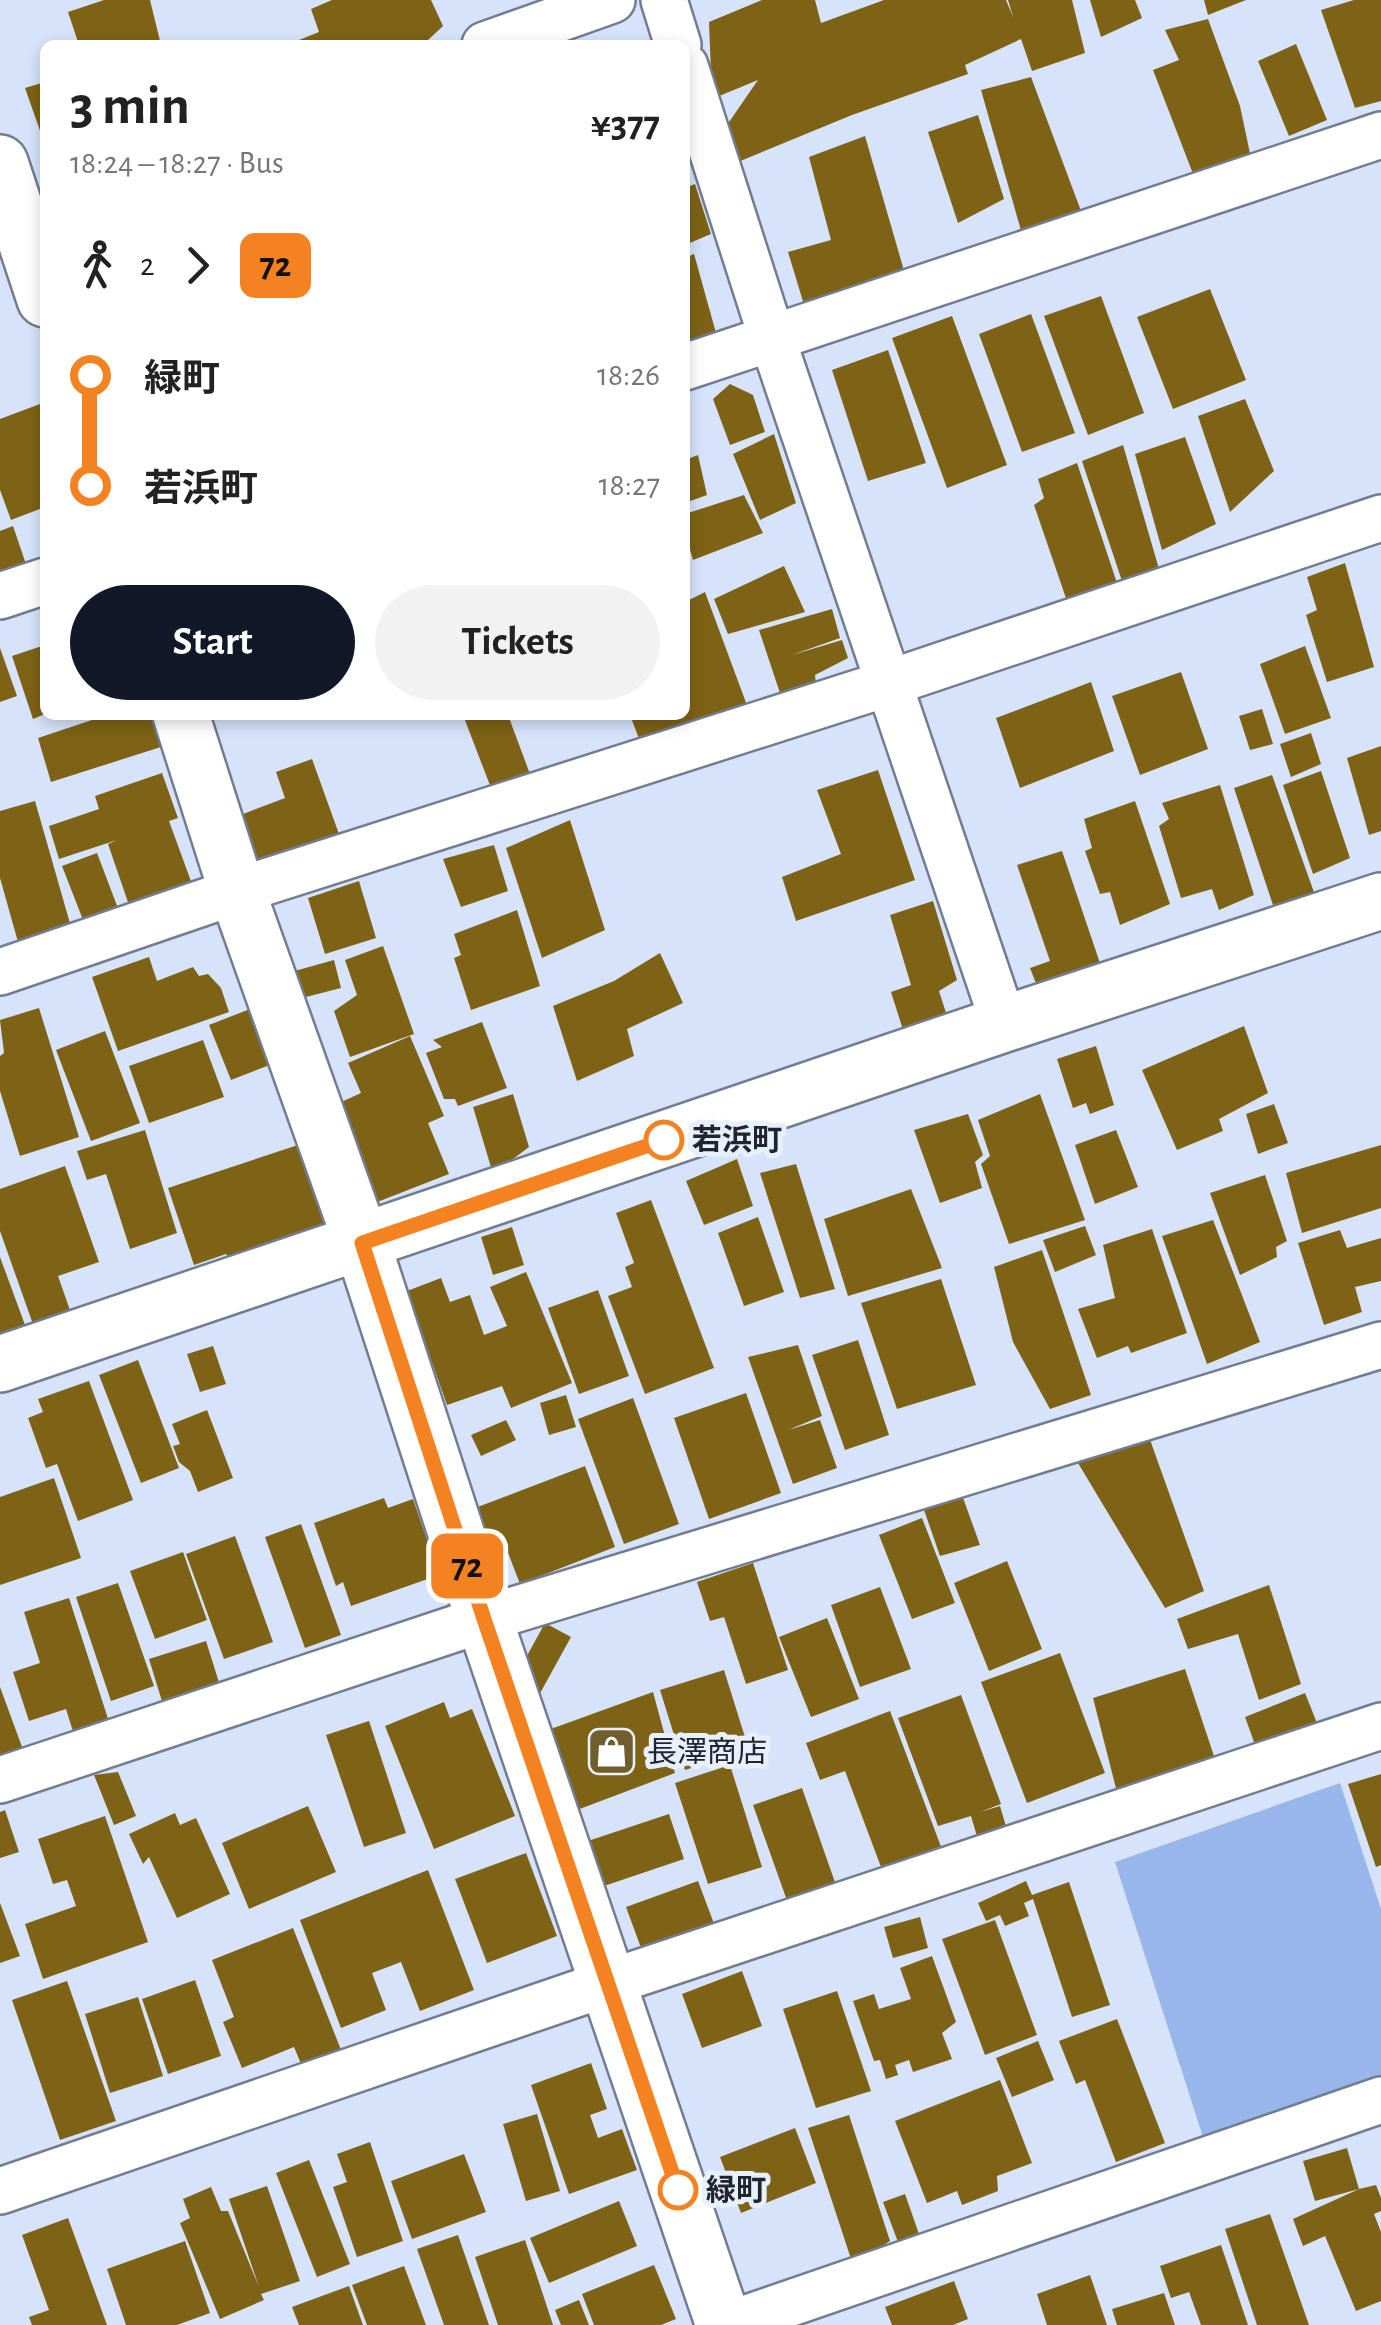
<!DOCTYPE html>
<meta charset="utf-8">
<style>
body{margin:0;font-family:"Alegreya Sans","Noto Sans JP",sans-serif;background:#f2f2f2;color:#222;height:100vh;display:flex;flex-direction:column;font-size:38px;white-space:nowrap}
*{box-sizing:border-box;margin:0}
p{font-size:32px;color:#767676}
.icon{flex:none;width:55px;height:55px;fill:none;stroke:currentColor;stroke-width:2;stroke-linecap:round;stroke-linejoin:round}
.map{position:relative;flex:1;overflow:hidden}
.sheet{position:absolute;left:40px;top:40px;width:650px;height:680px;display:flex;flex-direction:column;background:#fff;border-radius:15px;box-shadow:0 5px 15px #0003}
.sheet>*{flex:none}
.badge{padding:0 20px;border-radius:15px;font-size:35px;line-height:65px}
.map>.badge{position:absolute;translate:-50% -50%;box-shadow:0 0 0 5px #fff}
.legs{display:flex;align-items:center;gap:15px;height:110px;padding:0 30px;font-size:32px}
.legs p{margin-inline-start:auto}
.overview{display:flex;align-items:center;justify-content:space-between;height:170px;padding:0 30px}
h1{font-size:55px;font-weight:700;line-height:75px}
.primary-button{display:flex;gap:20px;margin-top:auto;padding:20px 30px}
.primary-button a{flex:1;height:115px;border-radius:60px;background:#111827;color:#fff;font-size:40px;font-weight:700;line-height:115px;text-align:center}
.primary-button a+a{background:#f2f2f2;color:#222}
ul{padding:0 30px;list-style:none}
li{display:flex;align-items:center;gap:35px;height:110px;font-size:38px}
li i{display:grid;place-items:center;width:15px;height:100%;margin:0 12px;background:currentColor}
li i::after{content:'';width:25px;height:25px;margin:-12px;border:8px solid;border-radius:50%;background:#fff}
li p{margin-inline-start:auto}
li:first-child i{background:linear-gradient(#0000 50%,currentColor 0)}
li:last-child i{background:linear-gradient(currentColor 50%,#0000 0)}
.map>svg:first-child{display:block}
.green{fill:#98b6e9}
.building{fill:#7e6316}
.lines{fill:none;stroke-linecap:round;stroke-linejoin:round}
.street-casing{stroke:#727d92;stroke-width:50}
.secondary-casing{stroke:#727d92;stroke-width:60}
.street{stroke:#fff;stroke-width:45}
.secondary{stroke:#fff;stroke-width:55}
.line-1-casing{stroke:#fff;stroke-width:22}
.line-1{stroke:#f58220;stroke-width:15}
.stop-1-dot{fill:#fff;stroke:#f58220;stroke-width:5}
.labels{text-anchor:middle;stroke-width:10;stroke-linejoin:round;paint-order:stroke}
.stop-label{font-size:30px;font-weight:bold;fill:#20252e;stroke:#e8f0fe;text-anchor:start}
.poi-label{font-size:30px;fill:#20252e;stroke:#e8f0fe;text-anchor:start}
</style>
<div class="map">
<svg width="1381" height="2325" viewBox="0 0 1381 2325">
<rect width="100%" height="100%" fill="#d6e3fa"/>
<path class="green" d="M 1340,1783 L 1381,1909 L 1381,2095 L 1209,2156 L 1115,1862 Z"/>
<path class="building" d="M 104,0 L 150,0 L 161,45 L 79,45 L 68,12 Z
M 332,0 L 431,0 L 443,26 L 428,40 L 430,45 L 301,45 L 299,40 L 319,32 L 311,9 Z
M 762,0 L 815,0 L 821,23 L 884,0 L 1006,0 L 1013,17 L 1008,0 L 1072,0 L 1085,53 L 1032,71 L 1021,39 L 965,65 L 968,74 L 852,115 L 738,162 L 727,125 L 758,80 L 712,99 L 709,22 Z
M 1090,0 L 1135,0 L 1142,18 L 1101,37 Z
M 1204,0 L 1246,0 L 1208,15 Z
M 1354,0 L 1381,0 L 1381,101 L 1355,108 L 1321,10 Z
M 1208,19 L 1240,106 L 1252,163 L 1195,179 L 1153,70 L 1179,60 L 1165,30 Z
M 1296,44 L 1327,120 L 1289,136 L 1258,61 Z
M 1031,77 L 1084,219 L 1024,241 L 981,90 Z
M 45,82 L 45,142 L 44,142 L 25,88 Z
M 978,115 L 1004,199 L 958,223 L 928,132 Z
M 865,136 L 905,274 L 805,308 L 788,252 L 831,240 L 809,157 Z
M 695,184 L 711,234 L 685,245 L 685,188 Z
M 694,254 L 718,340 L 685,349 L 685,258 Z
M 1210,289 L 1246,380 L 1173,409 L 1137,317 Z
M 1101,296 L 1144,413 L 1088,435 L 1044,316 Z
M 1031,314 L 1075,433 L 1022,452 L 979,334 Z
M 952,316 L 1007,465 L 947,488 L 892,338 Z
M 888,350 L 926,463 L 868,481 L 832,370 Z
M 730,384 L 753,395 L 765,432 L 730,445 L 713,399 Z
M 1245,399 L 1274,471 L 1230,512 L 1198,416 Z
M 40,404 L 45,419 L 45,507 L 11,520 L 0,490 L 0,419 Z
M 774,434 L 796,503 L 760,520 L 733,454 Z
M 1185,437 L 1216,524 L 1162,550 L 1135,454 Z
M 1123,445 L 1159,569 L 1123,584 L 1082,461 Z
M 698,455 L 707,495 L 685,503 L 685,460 Z
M 1077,463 L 1118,586 L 1068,604 L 1034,505 L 1044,498 L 1038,479 Z
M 744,495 L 763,533 L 693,560 L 685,532 L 685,514 Z
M 13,526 L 28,570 L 0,580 L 0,531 Z
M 1345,563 L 1374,667 L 1327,682 L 1306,615 L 1317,610 L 1307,577 Z
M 784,566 L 805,612 L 728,634 L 714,599 Z
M 705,592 L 748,708 L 641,744 L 630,715 L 685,715 L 685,602 Z
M 832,609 L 840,638 L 792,655 L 842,640 L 848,658 L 815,675 L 816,684 L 781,696 L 759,630 Z
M 45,645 L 45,714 L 33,719 L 12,656 Z
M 1305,646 L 1331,718 L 1285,734 L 1260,664 Z
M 0,648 L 17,696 L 0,702 Z
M 1181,672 L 1208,749 L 1140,775 L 1112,696 Z
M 1091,682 L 1114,751 L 1020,788 L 996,718 Z
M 1262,709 L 1273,744 L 1250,750 L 1239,716 Z
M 107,715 L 154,715 L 164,746 L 51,782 L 38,738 Z
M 463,715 L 508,715 L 530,774 L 491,788 Z
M 1311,733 L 1321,764 L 1291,777 L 1280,744 Z
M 1381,746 L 1381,831 L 1369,835 L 1347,758 Z
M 312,759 L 344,848 L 261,879 L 238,816 L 285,798 L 276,772 Z
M 878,770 L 915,880 L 796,921 L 782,877 L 841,854 L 817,790 Z
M 1321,771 L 1350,858 L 1313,874 L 1283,785 Z
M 162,773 L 178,818 L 169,821 L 192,884 L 130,908 L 108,844 L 117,840 L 59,859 L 49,826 L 99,809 L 95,796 Z
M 1272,775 L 1315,895 L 1275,911 L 1234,788 Z
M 1220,785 L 1254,895 L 1219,910 L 1212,889 L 1181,898 L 1159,826 L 1169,819 L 1162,803 Z
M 35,801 L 73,934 L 20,949 L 0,878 L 0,811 Z
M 1135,801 L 1170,904 L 1120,925 L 1110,892 L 1100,894 L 1085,851 L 1092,848 L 1084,819 Z
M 570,820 L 605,930 L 542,958 L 506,848 Z
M 494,845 L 508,891 L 461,907 L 443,859 Z
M 1062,851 L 1103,972 L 1041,996 L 1030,968 L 1050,961 L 1017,865 Z
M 97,853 L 119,911 L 85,925 L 62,866 Z
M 359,881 L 376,938 L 325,954 L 308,898 Z
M 933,901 L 957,980 L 939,991 L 948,1019 L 905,1036 L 891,992 L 911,985 L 890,915 Z
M 517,910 L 540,986 L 471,1010 L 454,958 L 461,955 L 454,934 Z
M 383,946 L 414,1034 L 350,1057 L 334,1011 L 357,995 L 345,960 Z
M 660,953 L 683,1003 L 627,1029 L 634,1056 L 577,1081 L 553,1006 L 614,981 Z
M 149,957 L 157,981 L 193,967 L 199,976 L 208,974 L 221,988 L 229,1012 L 118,1051 L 92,977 Z
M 334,960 L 341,988 L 298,999 L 291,972 Z
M 39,1008 L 79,1137 L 20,1156 L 0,1091 L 0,1056 L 4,1053 L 0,1020 Z
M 250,1009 L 272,1064 L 231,1080 L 209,1025 Z
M 482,1022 L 507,1088 L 458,1106 L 455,1099 L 444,1099 L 426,1053 L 442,1047 L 433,1040 Z
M 1244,1026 L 1268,1093 L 1219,1119 L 1223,1131 L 1177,1150 L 1142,1070 Z
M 105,1031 L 140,1123 L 91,1141 L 56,1050 Z
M 410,1036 L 444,1116 L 428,1123 L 449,1174 L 367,1206 L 347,1155 L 360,1153 L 339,1103 L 361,1093 L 348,1063 Z
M 203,1040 L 224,1097 L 149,1123 L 129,1066 Z
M 1096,1046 L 1114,1105 L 1090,1114 L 1086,1103 L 1073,1108 L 1057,1059 Z
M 513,1094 L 529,1147 L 493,1174 L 473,1107 Z
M 1040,1094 L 1085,1220 L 1009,1244 L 981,1164 L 990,1156 L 978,1120 Z
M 1274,1104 L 1288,1143 L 1258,1154 L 1246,1114 Z
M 968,1114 L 983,1155 L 975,1162 L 982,1188 L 940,1203 L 914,1130 Z
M 145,1130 L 177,1233 L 130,1249 L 106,1174 L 87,1180 L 77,1151 Z
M 1116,1130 L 1138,1187 L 1095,1204 L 1075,1145 Z
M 307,1142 L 334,1223 L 236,1266 L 226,1254 L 194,1265 L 168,1188 Z
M 1381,1145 L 1381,1208 L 1302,1233 L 1286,1173 Z
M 737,1159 L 753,1206 L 704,1225 L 686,1181 Z
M 796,1164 L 835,1289 L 800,1298 L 760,1173 Z
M 65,1166 L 99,1262 L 58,1276 L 71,1313 L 34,1327 L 0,1231 L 0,1189 Z
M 1265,1175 L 1287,1241 L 1276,1247 L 1277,1257 L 1240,1275 L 1210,1193 Z
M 911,1189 L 942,1268 L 848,1296 L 824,1219 Z
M 651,1200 L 714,1368 L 645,1394 L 608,1296 L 632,1287 L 625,1267 L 634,1263 L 616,1213 Z
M 758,1217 L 784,1292 L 744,1306 L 718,1233 Z
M 1213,1220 L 1260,1342 L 1207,1364 L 1162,1236 Z
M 1085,1226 L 1096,1255 L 1055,1272 L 1043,1240 Z
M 512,1227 L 524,1265 L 493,1275 L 481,1237 Z
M 1152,1229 L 1187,1333 L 1131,1353 L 1128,1346 L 1097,1358 L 1078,1309 L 1115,1298 L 1103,1245 Z
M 1340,1230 L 1347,1248 L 1381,1238 L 1381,1281 L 1355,1287 L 1362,1312 L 1324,1325 L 1298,1243 Z
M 1042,1250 L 1091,1395 L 1050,1409 L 1013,1342 L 994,1267 Z
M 0,1257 L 25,1325 L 0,1334 Z
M 526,1272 L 572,1383 L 511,1408 L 502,1386 L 447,1405 L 407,1291 L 441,1278 L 450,1302 L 470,1295 L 484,1335 L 507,1326 L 490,1287 Z
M 941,1279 L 976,1385 L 897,1409 L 861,1303 Z
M 598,1290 L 629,1376 L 579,1394 L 548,1308 Z
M 858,1340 L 889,1435 L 845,1450 L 812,1355 Z
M 798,1345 L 822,1416 L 788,1430 L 820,1420 L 837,1468 L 793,1484 L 748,1357 Z
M 213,1346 L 226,1384 L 200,1392 L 187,1354 Z
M 138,1360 L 179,1468 L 141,1483 L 99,1375 Z
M 89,1381 L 133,1500 L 78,1521 L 57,1464 L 46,1468 L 28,1418 L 43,1412 L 38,1399 Z
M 746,1393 L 781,1493 L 709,1519 L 674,1418 Z
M 566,1395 L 576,1427 L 549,1435 L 540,1403 Z
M 633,1398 L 679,1524 L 624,1544 L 578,1419 Z
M 207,1410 L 233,1478 L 198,1492 L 190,1471 L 179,1462 L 173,1446 L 180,1444 L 172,1424 Z
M 506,1420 L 516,1440 L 481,1456 L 471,1435 Z
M 1148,1434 L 1204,1591 L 1165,1608 L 1075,1458 Z
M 585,1466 L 615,1547 L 520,1584 L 505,1545 L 491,1550 L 475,1508 Z
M 54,1478 L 81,1558 L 0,1585 L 0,1497 Z
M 962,1495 L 980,1545 L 940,1556 L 923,1507 Z
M 384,1498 L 388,1508 L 413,1499 L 439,1575 L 351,1606 L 343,1582 L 336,1586 L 314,1523 Z
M 922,1518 L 955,1603 L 912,1619 L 879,1535 Z
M 301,1524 L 341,1635 L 305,1648 L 265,1537 Z
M 235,1536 L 273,1642 L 224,1659 L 186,1554 Z
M 183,1552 L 207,1620 L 155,1639 L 130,1571 Z
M 1007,1561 L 1042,1649 L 989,1671 L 954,1583 Z
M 753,1563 L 788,1670 L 746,1684 L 724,1617 L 710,1621 L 697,1582 Z
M 118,1583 L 154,1686 L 111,1701 L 76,1597 Z
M 1269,1585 L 1301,1684 L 1259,1700 L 1238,1634 L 1188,1649 L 1177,1619 Z
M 880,1587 L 911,1669 L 860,1687 L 831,1605 Z
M 69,1598 L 111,1728 L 76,1741 L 66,1709 L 29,1721 L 13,1672 L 40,1663 L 24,1612 Z
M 827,1618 L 859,1699 L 811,1717 L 779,1637 Z
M 545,1623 L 571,1637 L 538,1697 L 512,1683 Z
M 206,1641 L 222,1692 L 165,1711 L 149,1659 Z
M 1060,1653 L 1105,1773 L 1027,1803 L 981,1682 Z
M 1185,1669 L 1217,1765 L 1119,1800 L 1093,1698 Z
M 724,1670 L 749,1750 L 685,1770 L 660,1690 Z
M 0,1687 L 25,1755 L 0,1764 Z
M 653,1692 L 675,1773 L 577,1810 L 548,1730 Z
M 1305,1693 L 1319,1728 L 1258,1753 L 1245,1717 Z
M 961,1695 L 1001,1804 L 980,1812 L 1000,1806 L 1008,1833 L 979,1843 L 971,1816 L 938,1826 L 898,1718 Z
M 444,1702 L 450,1718 L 472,1709 L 515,1816 L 434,1849 L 385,1726 Z
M 890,1711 L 943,1852 L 884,1875 L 845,1771 L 820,1780 L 806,1743 Z
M 369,1721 L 406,1833 L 364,1847 L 326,1735 Z
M 730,1765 L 762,1867 L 708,1884 L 675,1783 Z
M 118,1772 L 136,1816 L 114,1825 L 94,1775 Z
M 1381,1774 L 1381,1865 L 1376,1867 L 1348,1784 Z
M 802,1788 L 838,1891 L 790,1909 L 753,1805 Z
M 308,1806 L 336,1872 L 249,1909 L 222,1843 Z
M 5,1810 L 19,1852 L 0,1858 L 0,1812 Z
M 175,1813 L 180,1825 L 196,1818 L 230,1894 L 177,1918 L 149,1857 L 143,1864 L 129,1834 Z
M 669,1814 L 684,1859 L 604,1886 L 588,1841 Z
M 105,1816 L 148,1942 L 43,1979 L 25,1924 L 76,1906 L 67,1880 L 53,1884 L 38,1839 Z
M 526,1853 L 557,1936 L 487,1963 L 455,1879 Z
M 428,1870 L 474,1990 L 420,2011 L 401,1962 L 372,1973 L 386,2010 L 341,2028 L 300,1920 Z
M 698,1881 L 716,1929 L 644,1956 L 626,1907 Z
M 1026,1881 L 1032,1895 L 1069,1882 L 1110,2005 L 1072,2017 L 1033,1899 L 1024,1903 L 1029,1916 L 1005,1926 L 1000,1915 L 986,1921 L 978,1903 Z
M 0,1903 L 20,1956 L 0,1963 Z
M 920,1917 L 928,1948 L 893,1958 L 884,1927 Z
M 995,1920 L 1037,2035 L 985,2055 L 942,1939 Z
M 293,1928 L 343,2055 L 304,2071 L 294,2047 L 242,2068 L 223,2022 L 234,2017 L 212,1960 Z
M 932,1956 L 956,2022 L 942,2033 L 952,2059 L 913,2072 L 909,2060 L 895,2065 L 898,2075 L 886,2079 L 880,2060 L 874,2061 L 853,2001 L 874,1994 L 879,2009 L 911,1999 L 900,1968 Z
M 742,1971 L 762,2026 L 702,2048 L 682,1994 Z
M 195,1980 L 221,2056 L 168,2074 L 142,1999 Z
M 67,1981 L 116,2121 L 60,2140 L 12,2000 Z
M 837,1991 L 871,2091 L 816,2108 L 783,2009 Z
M 138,1997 L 163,2076 L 110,2093 L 85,2014 Z
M 1117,2019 L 1165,2143 L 1116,2162 L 1085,2080 L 1076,2084 L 1059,2041 Z
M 1038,2041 L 1054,2080 L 1012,2097 L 996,2058 Z
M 591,2063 L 607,2109 L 590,2115 L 598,2138 L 622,2129 L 637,2170 L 569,2194 L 531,2085 Z
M 1000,2080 L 1032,2163 L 997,2176 L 998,2191 L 962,2205 L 957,2191 L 927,2203 L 895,2121 Z
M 537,2114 L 560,2191 L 526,2201 L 503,2124 Z
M 849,2115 L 890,2241 L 853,2265 L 808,2128 Z
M 795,2128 L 816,2183 L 741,2213 L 720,2157 Z
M 370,2142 L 403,2241 L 357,2257 L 333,2187 L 347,2182 L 337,2154 Z
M 1347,2148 L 1359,2189 L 1376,2185 L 1381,2198 L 1381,2211 L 1374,2214 L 1381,2232 L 1381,2301 L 1356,2311 L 1325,2236 L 1303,2246 L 1293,2219 L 1359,2189 L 1315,2201 L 1303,2161 Z
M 464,2154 L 486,2212 L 412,2239 L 391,2181 Z
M 309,2160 L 350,2264 L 317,2277 L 276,2173 Z
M 267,2186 L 300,2281 L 261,2294 L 264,2300 L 220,2319 L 180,2223 L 190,2218 L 183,2199 L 211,2187 L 221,2211 L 228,2211 L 259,2287 L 229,2199 Z
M 905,2194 L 919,2234 L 898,2242 L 883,2202 Z
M 619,2201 L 637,2246 L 549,2283 L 530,2238 Z
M 1270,2214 L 1309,2325 L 1257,2325 L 1225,2229 Z
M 68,2218 L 107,2325 L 32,2325 L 29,2317 L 49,2310 L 22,2235 Z
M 458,2235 L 489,2325 L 444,2325 L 417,2249 Z
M 525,2240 L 553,2325 L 498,2325 L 475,2257 Z
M 185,2241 L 210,2313 L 177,2325 L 126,2325 L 107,2269 Z
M 1221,2245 L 1248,2325 L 1201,2325 L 1189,2292 L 1171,2298 L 1160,2266 Z
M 654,2265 L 676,2319 L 661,2325 L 594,2325 L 582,2294 Z
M 404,2266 L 426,2325 L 367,2325 L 352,2285 Z
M 1090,2275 L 1107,2325 L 1047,2325 L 1037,2294 Z
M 954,2281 L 968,2319 L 953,2325 L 892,2325 L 885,2307 Z
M 349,2286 L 363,2325 L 299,2325 L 292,2307 Z
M 1164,2293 L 1175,2325 L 1117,2325 L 1112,2309 Z
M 579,2300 L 589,2325 L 561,2325 L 555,2310 Z"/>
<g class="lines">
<defs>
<path id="street" d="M 664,0 L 678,45
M 485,45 L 612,0
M 685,66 L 772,338 L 1004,1024
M 685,367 L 1381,135
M 0,596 L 45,581
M 0,972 L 237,891 L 889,683 L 1381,518
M 0,1780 L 484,1619 L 1381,1345
M 0,2191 L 608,1983 L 1381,1726
M 727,2325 L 1381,2100"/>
<path id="secondary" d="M 0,163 L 45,299
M 181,715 L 237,891 L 362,1243 L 484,1619 L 724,2325
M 0,1364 L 1004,1024 L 1381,901"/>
</defs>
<use href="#street" class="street-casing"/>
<use href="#secondary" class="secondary-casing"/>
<use href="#street" class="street"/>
<use href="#secondary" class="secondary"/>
</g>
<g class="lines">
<defs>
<path id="line-1" d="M 664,1140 L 362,1243 L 484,1619 L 678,2190"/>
</defs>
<use href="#line-1" class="line-1-casing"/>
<use href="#line-1" class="line-1"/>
</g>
<defs>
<symbol id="shop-square" viewBox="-11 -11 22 22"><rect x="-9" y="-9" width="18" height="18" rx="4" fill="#715e2d" stroke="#e8f0fe"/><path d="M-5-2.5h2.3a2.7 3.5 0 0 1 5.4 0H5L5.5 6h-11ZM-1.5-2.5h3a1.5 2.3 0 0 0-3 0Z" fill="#fff"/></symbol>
</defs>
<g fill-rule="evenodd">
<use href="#shop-square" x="584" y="1724" width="55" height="55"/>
</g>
<g class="stop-1-dot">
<circle cx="664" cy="1140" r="18"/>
<circle cx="678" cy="2190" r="18"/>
</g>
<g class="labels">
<g class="stop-label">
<text x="692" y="1150">若浜町</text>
<text x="706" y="2200">緑町</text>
</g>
<g class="poi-label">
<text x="647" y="1762">長澤商店</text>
</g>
</g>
</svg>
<b class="badge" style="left:467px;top:1566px;background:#f58220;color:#111">72</b>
<section class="sheet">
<div class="overview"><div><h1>3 min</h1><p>18:24 – 18:27 · Bus</p></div><b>¥377</b></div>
<div class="legs"><svg class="icon" aria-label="walk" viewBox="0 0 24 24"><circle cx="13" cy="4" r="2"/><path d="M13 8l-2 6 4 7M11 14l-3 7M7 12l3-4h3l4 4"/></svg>2<svg class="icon" aria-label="forward" viewBox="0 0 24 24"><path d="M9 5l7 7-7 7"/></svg><b class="badge" style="background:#f58220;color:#111">72</b></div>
<ul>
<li><i style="color:#f58220"></i><b>緑町</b><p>18:26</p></li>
<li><i style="color:#f58220"></i><b>若浜町</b><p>18:27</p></li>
</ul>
<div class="primary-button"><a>Start</a><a>Tickets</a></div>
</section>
</div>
